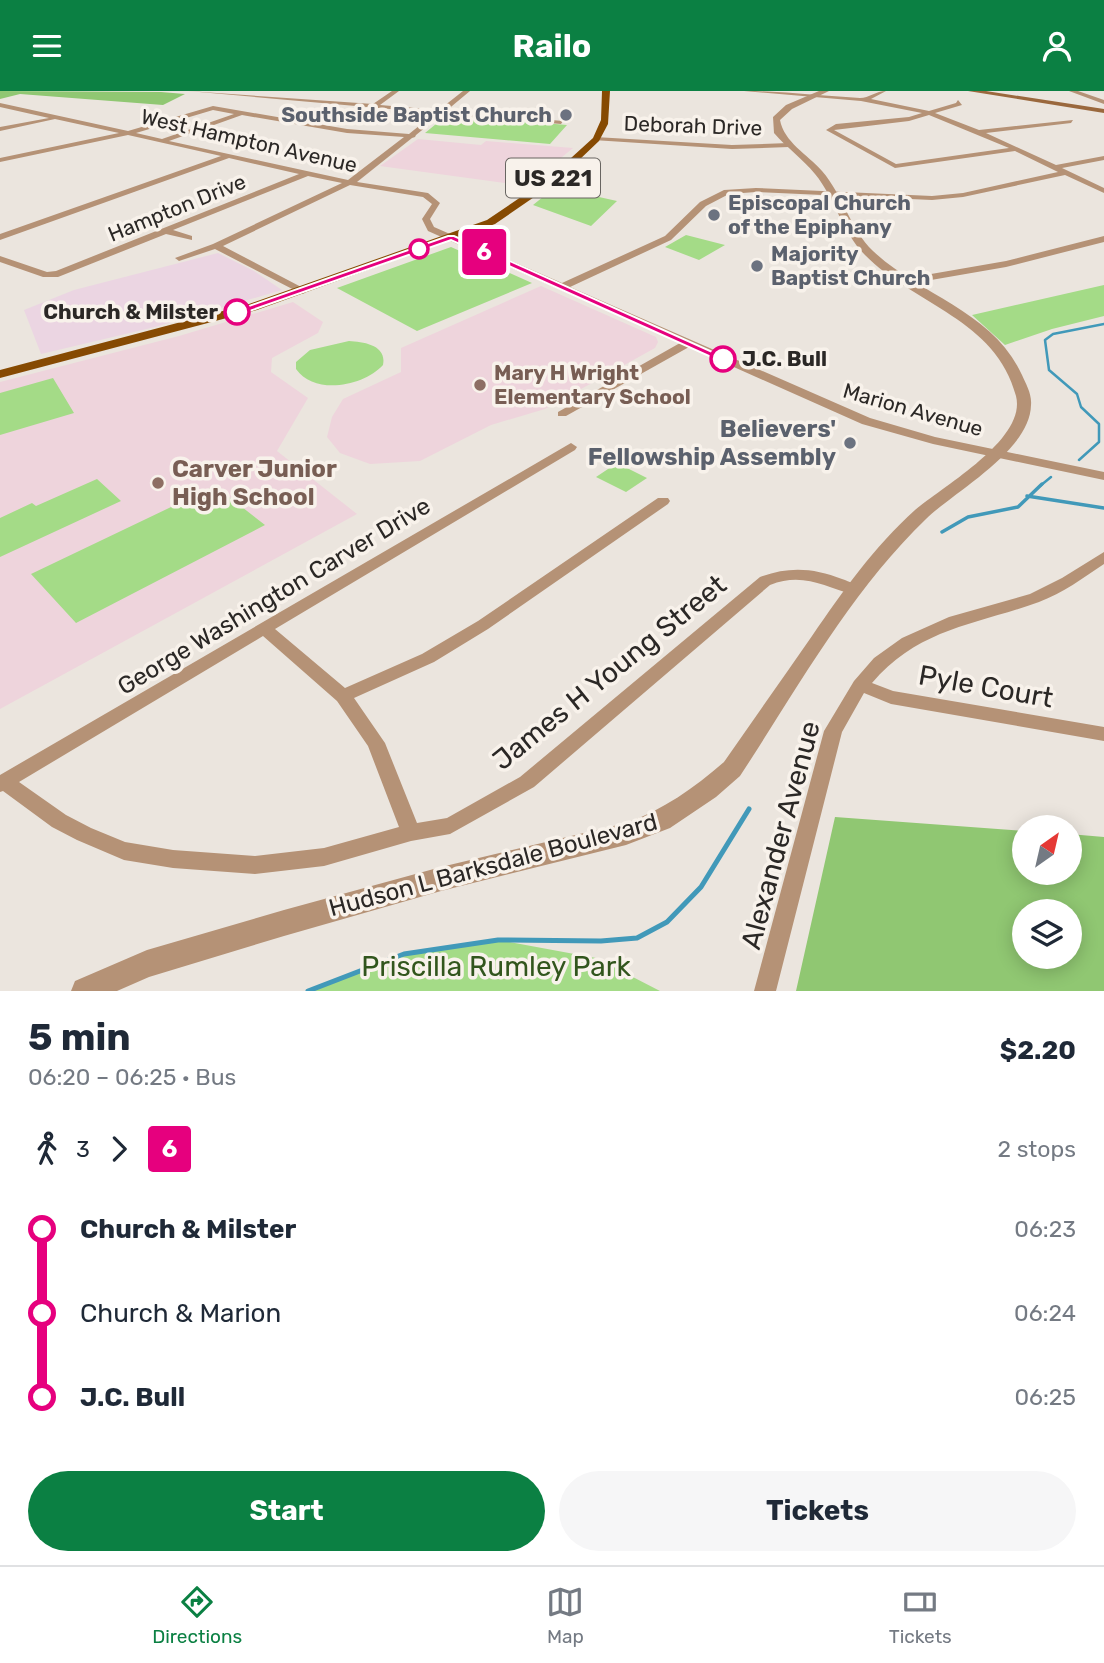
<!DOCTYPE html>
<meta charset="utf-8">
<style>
body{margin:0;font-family:Rubik,sans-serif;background:#f6f6f7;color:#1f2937;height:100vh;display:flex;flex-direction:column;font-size:26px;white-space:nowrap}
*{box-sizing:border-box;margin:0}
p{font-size:23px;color:#747a83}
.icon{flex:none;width:38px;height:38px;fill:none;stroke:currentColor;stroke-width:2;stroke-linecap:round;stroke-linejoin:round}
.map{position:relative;height:900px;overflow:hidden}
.details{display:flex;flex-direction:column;background:#fff;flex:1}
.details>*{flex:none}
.badge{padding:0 14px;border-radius:5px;font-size:24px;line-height:46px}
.needle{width:46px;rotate:34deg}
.buttons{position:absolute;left:1012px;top:724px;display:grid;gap:14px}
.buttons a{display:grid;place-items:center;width:70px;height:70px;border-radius:50%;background:#fff;box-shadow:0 4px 18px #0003;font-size:35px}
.map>.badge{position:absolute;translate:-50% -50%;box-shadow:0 0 0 4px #fff}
.legs{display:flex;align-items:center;gap:10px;height:77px;padding:0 28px;font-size:23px}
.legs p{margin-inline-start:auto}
.head{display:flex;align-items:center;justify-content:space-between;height:119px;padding:0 28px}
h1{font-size:38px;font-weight:700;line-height:52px}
.button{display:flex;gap:14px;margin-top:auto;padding:14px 28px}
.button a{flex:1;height:80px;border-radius:42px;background:#0b8043;color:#fff;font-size:28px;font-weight:700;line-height:80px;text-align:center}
.button a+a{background:#f6f6f7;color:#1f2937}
ul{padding:0 28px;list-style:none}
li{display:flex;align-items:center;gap:24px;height:84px;font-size:26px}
li i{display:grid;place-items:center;width:10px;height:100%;margin:0 9px;background:currentColor}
li i::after{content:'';width:18px;height:18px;margin:-9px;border:5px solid;border-radius:50%;background:#fff}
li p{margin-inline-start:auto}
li:first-child i{background:linear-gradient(#0000 50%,currentColor 0)}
li:last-child i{background:linear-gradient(currentColor 50%,#0000 0)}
header{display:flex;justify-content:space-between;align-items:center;height:91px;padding:0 28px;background:#0b8043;color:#fff;font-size:32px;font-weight:700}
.tabs{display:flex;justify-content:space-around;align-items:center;height:98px;border-top:2px solid #e0e1e3;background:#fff;font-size:19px;color:#747a83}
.tabs a{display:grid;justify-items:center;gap:4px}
.tabs .current{color:#0b8043}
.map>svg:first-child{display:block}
.commercial{fill:#ebd5e2}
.education{fill:#eed4dc}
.green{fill:#a4db87}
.forest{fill:#90c772;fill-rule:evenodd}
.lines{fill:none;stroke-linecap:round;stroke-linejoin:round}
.stream-far2{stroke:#4199b9;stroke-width:2.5}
.stream-far1{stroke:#4199b9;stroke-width:3.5}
.stream{stroke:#4199b9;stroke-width:5}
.minor{fill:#b59276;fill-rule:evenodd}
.tertiary{fill:#b59276;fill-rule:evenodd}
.secondary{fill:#9a683d;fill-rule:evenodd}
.primary{fill:#864a02;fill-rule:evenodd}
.line-1{fill:#e6007e;stroke:#fff;stroke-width:2}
.worship-dot{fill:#6b7280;stroke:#f8f2eb;stroke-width:2.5}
.stop-1-dot{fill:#fff;stroke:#e6007e;stroke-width:3.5}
.education-dot{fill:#8d6e63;stroke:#f8f2eb;stroke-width:2.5}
.labels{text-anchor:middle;stroke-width:7;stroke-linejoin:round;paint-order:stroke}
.far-worship-label{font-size:21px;font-weight:bold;fill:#5b616d;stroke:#f8f2eb;text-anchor:start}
.far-street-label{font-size:21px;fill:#2b2826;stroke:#f8f2eb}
.far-stop-label{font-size:21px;font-weight:bold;fill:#2b2826;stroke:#f8f2eb;text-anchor:end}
.far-education-label{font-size:21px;font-weight:bold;fill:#785e54;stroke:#f8f2eb;text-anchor:start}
.shield{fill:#f8f2eb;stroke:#686561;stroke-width:2}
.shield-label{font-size:23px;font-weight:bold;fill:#2b2826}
.worship-label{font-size:24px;font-weight:bold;fill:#5b616d;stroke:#f8f2eb;text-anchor:end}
.education-label{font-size:24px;font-weight:bold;fill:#785e54;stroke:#f8f2eb;text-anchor:start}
.street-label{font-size:24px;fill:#2b2826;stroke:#f8f2eb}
.near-street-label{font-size:28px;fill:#2b2826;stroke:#f8f2eb}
.near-park-label{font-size:28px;fill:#32561d;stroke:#f8f2eb}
</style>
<header><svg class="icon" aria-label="menu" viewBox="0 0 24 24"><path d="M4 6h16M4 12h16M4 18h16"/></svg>Railo<svg class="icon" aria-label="person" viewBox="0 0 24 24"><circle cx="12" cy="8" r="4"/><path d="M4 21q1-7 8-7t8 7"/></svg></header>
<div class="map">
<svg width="1104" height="900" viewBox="0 0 1104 900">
<rect width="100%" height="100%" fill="#ebe5de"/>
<path class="commercial" d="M 218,162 L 254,180 L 282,199 L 155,236 L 41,263 L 24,219 L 74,199 Z"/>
<path class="education" d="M 418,48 L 481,54 L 486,50 L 573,57 L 527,95 L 380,75 Z
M 541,195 L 656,246 L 658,251 L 655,257 L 545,318 L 491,334 L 420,370 L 370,373 L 340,362 L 327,346 L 332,326 L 343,308 L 401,281 L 401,257 Z
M 293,211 L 323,231 L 318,242 L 272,267 L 271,281 L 308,307 L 277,360 L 357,423 L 0,618 L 0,291 L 179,245 Z"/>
<path class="green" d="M 447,24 L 567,34 L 550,53 L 425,42 Z
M 559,93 L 582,96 L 590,104 L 617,110 L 591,135 L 533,114 Z
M 686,144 L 725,154 L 699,169 L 665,156 Z
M 451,156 L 532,192 L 417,240 L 337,197 Z
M 1104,194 L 1104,225 L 1052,238 L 1005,254 L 972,224 Z
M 349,250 C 364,251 387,254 383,274 C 364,295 315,305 296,278 L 296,271 L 310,259 Z
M 53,287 L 74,322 L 0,344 L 0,302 Z
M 617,372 L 647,387 L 626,401 L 596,386 Z
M 97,388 L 121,410 L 0,466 L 0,427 L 32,412 L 36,415 Z
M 215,395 L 265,434 L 76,532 L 31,483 Z
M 498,849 L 596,867 L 660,900 L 308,900 L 404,863 Z"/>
<path class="forest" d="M 0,0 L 161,1 L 185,3 L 163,14 L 20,3 L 0,8 Z
M 835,726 L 1024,740 L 1024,782 L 1069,782 L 1069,743 L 1104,746 L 1104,900 L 796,900 ZM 1024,821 L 1069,821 L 1069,866 L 1024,866 Z"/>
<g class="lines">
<path class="stream-far2" d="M 1079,369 L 1099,351 L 1099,333 L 1081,316 L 1077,303 L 1049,279 L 1045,249 L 1053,243 L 1104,233
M 1040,395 L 1051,386"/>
<path class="stream-far1" d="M 1027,405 L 1104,417
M 942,441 L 968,426 L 1018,416 L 1042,393"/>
<path class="stream" d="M 308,900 L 404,863 L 498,849 L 601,850 L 637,847 L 667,831 L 701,796 L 749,718"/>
<path class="minor" d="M 188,0 L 373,13 L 392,0 L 399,0 L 380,14 L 439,19 L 463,0 L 470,0 L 446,20 L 563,30 L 561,33 L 442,23 L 416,44 L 415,46 L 412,47 L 357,91 L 428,102 L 440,112 L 430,128 L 434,136 L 562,192 L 665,145 L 700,111 L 724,99 L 756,97 L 932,105 L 963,102 L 1058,81 L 1015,60 L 895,77 L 826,39 L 836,33 L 909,26 L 922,22 L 861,10 L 744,0 C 783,0 821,5 860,7 C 869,7 876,0 886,0 L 871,8 L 929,20 L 956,12 L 958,9 L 962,14 L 935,22 L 979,39 L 1073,29 L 1071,32 L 986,42 L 1056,74 L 1104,65 L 1104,69 L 1062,77 L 1104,97 L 1104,102 L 1065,84 L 963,106 L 932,109 L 756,101 L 729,103 L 706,115 L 671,149 L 570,196 L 870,327 L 935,346 L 1104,381 L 1104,389 L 933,353 L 862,333 L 689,256 L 566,325 L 558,325 L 558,321 L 680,252 L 428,140 L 422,128 L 432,113 L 423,106 L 350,94 L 223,155 L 305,198 L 305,202 L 302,203 L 215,158 L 179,170 L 175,167 L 213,153 L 342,92 L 308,85 L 173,139 L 192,145 L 192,149 L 166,143 L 58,186 L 43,186 L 0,171 L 0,165 L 47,181 L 56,180 L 299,83 L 229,67 L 0,149 L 0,143 L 221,65 L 128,44 L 0,71 L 0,67 L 119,42 L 55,28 L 0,40 L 0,36 L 49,27 L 0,16 L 0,12 L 128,40 L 213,15 L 347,38 L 409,43 L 435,22 ZM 213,19 L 234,23 L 162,48 L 136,42 ZM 242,24 L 347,42 L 404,46 L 348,89 L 169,50 ZM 929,24 L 1009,57 L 896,73 L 834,39 L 909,30 Z
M 1069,0 L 1078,0 L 1104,9 L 1104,13 Z
M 595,46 L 732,54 L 789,52 L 792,54 L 789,56 L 732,58 L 593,49 Z
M 1104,145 L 1104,151 L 1006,176 L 908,193 L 903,190 L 908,187 L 1006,170 Z
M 571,352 L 577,356 L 575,359 L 275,538 L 345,597 L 422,563 L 478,530 L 658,407 L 668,407 L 670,410 L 668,413 L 488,538 L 434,571 L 354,607 L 385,652 L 417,732 L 447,727 L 520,686 L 760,486 C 789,475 814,477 842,488 C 850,491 857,493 861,499 L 854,504 C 824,495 802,481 770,494 L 534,696 L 450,743 L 411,750 L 324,775 L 255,783 L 173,777 L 124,769 L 77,749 L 52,736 L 3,700 L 0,701 L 0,684 ZM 263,545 L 337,610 L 368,655 L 399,736 L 324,757 L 255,765 L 173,759 L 125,751 L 91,737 L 66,724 L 19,691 Z
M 1104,461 L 1104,473 C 1083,487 1063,502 1039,511 C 976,534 919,537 872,592 L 893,600 L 1104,636 L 1104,650 L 891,613 L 864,602 L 842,641 L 776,900 L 754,900 L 824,640 L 854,590 L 874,567 L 902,547 L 949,526 L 1030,503 L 1062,487 Z"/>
<path class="tertiary" d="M 819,0 L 829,0 L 792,18 L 780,29 C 784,51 807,63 822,80 C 843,104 850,138 873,160 C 921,205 993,220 1022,284 C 1026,293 1032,303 1031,314 C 1030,360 956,399 926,428 C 851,500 797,598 740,685 L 716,706 L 670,737 L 626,754 L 441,800 L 284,845 L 149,886 L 117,900 L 71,900 L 75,890 L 147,859 L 284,819 L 441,776 L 626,732 C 663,719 694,697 724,671 C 753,629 783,587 812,545 C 843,500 874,456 915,419 C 943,395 1027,348 1016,305 C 996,228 914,214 865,164 C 842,141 835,107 815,83 C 803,68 787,57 774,42 L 773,26 L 786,14 Z"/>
<path class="secondary" d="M 968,0 L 986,0 L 1104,18 L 1104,22 Z"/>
<path class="primary" d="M 602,0 L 610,0 L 608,33 L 599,50 L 556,91 L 495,133 L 257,219 L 0,287 L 0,279 L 249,213 L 487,129 L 549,87 L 593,47 L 601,29 Z"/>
</g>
<path class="line-1" d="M 448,145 L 454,145 L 728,268 L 720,270 L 451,149 L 241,223 L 232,221 Z"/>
<g class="worship-dot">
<circle cx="566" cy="24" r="7"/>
<circle cx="714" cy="124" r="7"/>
<circle cx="757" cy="175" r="7"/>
<circle cx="850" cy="352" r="7"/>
</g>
<g class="stop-1-dot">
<circle cx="419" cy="158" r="9"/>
<circle cx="237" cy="221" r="12"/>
<circle cx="723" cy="268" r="12"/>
</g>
<g class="education-dot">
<circle cx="480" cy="294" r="7"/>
<circle cx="158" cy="392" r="7"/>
</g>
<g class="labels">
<g class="far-worship-label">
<text x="552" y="31" text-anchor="end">Southside Baptist Church</text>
<text x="728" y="119">Episcopal Church<tspan x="728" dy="24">of the Epiphany</tspan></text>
<text x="771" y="170">Majority<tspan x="771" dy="24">Baptist Church</tspan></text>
</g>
<g class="far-street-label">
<text transform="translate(693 35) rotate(2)" y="7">Deborah Drive</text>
<text transform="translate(249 50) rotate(13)" y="7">West Hampton Avenue</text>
<text transform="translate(177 117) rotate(-22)" y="7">Hampton Drive</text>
<text transform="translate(913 319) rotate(16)" y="7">Marion Avenue</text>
</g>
<g class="far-stop-label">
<text x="218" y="228">Church &amp; Milster</text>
<text x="742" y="275" text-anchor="start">J.C. Bull</text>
</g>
<g class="far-education-label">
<text x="494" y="289">Mary H Wright<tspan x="494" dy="24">Elementary School</tspan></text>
</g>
<rect class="shield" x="506" y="67.5" width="94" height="39" rx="5"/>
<g class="shield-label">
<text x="553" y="95">US 221</text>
</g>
<g class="worship-label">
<text x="836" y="346">Believers'<tspan x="836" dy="28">Fellowship Assembly</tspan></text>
</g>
<g class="education-label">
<text x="172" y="386">Carver Junior<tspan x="172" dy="28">High School</tspan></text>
</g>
<g class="street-label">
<text transform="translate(274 505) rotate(-31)" y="8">George Washington Carver Drive</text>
<text transform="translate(493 774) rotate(-15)" y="8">Hudson L Barksdale Boulevard</text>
</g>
<g class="near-street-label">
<text transform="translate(609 581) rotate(-39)" y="10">James H Young Street</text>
<text transform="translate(986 595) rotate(10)" y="10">Pyle Court</text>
<text transform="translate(780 744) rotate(-75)" y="10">Alexander Avenue</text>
</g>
<g class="near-park-label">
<text x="496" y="885">Priscilla Rumley Park</text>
</g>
</g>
</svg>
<div class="buttons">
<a><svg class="needle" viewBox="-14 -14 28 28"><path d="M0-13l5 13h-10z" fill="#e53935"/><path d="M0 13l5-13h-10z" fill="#747a83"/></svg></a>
<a><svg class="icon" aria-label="layers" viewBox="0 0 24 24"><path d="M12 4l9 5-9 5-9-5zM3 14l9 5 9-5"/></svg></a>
</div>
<b class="badge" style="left:484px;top:161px;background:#e6007e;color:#fff">6</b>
</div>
<section class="details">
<div class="head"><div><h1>5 min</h1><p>06:20 – 06:25 · Bus</p></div><b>$2.20</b></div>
<div class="legs"><svg class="icon" aria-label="walk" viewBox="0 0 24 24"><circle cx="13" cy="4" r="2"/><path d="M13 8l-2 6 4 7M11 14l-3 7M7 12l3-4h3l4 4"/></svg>3<svg class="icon" aria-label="forward" viewBox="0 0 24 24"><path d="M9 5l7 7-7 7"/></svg><b class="badge" style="background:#e6007e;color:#fff">6</b><p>2 stops</p></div>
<ul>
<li><i style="color:#e6007e"></i><b>Church &amp; Milster</b><p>06:23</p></li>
<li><i style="color:#e6007e"></i><span>Church &amp; Marion</span><p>06:24</p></li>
<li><i style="color:#e6007e"></i><b>J.C. Bull</b><p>06:25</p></li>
</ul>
<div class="button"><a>Start</a><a>Tickets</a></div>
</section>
<nav class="tabs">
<a class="current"><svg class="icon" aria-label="directions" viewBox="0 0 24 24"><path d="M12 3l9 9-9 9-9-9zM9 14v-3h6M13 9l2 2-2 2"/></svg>Directions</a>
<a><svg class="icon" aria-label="map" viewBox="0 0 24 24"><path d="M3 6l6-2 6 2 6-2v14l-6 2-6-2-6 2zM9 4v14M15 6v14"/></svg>Map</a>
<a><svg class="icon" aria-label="tickets" viewBox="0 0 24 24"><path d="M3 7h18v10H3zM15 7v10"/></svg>Tickets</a>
</nav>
